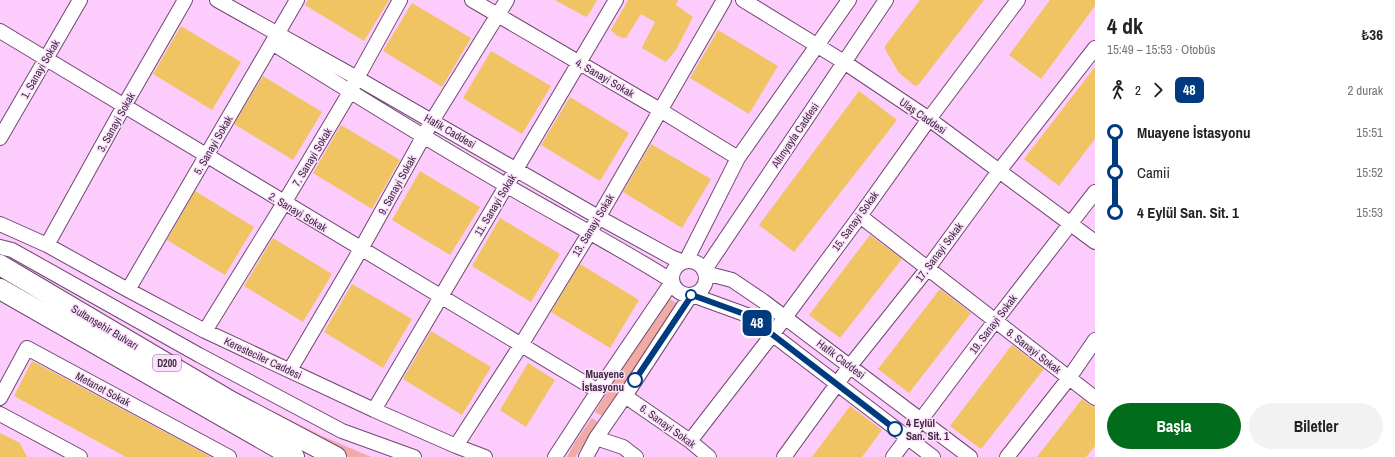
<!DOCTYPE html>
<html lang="tr">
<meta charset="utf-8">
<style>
body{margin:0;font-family:"Archivo Narrow",sans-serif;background:#f2f2f2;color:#222;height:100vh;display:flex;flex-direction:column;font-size:15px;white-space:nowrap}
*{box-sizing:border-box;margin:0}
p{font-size:13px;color:#767676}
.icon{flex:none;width:22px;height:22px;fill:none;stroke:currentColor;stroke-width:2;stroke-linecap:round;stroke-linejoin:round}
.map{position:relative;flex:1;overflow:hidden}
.drawer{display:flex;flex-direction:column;background:#fff;width:300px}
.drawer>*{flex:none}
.badge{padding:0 8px;border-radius:6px;font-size:14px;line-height:26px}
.map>.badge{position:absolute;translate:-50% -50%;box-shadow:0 0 0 2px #fff}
.legs{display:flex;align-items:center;gap:6px;height:44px;padding:0 12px;font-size:13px}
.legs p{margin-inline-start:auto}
.summary{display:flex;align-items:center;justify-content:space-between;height:68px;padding:0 12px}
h1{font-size:22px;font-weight:800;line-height:30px}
.cta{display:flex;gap:8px;margin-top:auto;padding:8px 12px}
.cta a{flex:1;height:46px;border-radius:24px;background:#006c1c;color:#fff;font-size:16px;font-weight:800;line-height:46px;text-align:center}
.cta a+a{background:#f2f2f2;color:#222}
ul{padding:0 12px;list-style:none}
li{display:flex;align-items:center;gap:14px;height:40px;font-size:15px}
li i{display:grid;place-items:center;width:6px;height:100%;margin:0 5px;background:currentColor}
li i::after{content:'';width:10px;height:10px;margin:-5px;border:3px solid;border-radius:50%;background:#fff}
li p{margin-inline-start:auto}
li:first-child i{background:linear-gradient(#0000 50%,currentColor 0)}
li:last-child i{background:linear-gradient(currentColor 50%,#0000 0)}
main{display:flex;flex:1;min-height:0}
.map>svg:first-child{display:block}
.green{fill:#f0aba4}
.building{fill:#f0c462}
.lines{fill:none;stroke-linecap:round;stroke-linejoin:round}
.minor-casing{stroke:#704872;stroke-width:16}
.highway-casing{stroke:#704872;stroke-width:22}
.minor{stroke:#fff;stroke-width:14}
.highway{stroke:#fff;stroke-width:20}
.line-1-casing{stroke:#fff;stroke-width:9}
.line-1{stroke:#003b80;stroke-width:6}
.stop-1-dot{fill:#fff;stroke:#003b80;stroke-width:2}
.labels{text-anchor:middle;stroke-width:3;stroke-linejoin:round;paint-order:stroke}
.shield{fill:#fde0fe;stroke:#766177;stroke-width:1}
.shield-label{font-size:10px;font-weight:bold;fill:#3c2a3d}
.street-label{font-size:11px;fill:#3c2a3d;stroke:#fde0fe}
.stop-label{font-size:11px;font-weight:bold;fill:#3c2a3d;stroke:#fde0fe;text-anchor:end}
</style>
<main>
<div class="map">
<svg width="1095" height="457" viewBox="0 0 1095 457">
<rect width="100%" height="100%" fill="#fbccfc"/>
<path class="green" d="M 665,298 L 670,299 L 682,307 L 604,417 L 595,412 Z
M 273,411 L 322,436 L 371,457 L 349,457 L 270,417 Z
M 592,418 L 599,423 L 575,457 L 567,457 L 575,442 Z"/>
<path class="building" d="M 308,0 L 389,0 L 364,41 L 305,5 Z
M 555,0 L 597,0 L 589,14 L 586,17 Z
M 628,0 L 678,0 L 676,5 L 693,17 L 676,50 L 666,62 L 642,48 L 643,45 L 655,22 L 641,14 L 626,38 L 623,38 L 616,35 L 611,30 Z
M 920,0 L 984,0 L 919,84 L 915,86 L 899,73 L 885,49 L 885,46 Z
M 1050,0 L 1095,0 L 1095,6 L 1041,79 L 1009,55 Z
M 412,3 L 471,38 L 442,87 L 383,51 Z
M 181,26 L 241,62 L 212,110 L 153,74 Z
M 718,30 L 778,66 L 749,114 L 690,78 Z
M 491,51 L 551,86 L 522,134 L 463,98 Z
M 1095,67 L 1095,139 L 1059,186 L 1024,159 Z
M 263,76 L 322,112 L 293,160 L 234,124 Z
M 859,91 L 897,120 L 794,252 L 759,225 Z
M 570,97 L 629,133 L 600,181 L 541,145 Z
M 341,125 L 400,160 L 372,209 L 313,173 Z
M 651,144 L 711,179 L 682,228 L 623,192 Z
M 420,171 L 480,207 L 450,255 L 392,220 Z
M 195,191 L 254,227 L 225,275 L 167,240 Z
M 500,218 L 560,254 L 531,302 L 472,266 Z
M 870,235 L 902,259 L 840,338 L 809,315 Z
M 273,238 L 332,274 L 303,322 L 244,286 Z
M 580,264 L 639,300 L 610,348 L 551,312 Z
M 352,284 L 412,319 L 383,368 L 324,332 Z
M 940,289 L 971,313 L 909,393 L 878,369 Z
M 431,331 L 491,367 L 462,415 L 403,379 Z
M 1012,345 L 1044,369 L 981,449 L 950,426 Z
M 32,361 L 66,379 L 211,457 L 126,457 L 14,396 Z
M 528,363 L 555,380 L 526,427 L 500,410 Z
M 1082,399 L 1090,405 L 1095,407 L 1095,446 L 1086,457 L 1037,457 Z
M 850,406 L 882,430 L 862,457 L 812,457 Z
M 0,433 L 20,443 L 27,457 L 0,457 Z"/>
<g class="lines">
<defs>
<path id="minor" d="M 217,0 L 357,78 L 598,217 L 671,257 L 683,262
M 472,0 L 660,110 L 738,158
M 743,0 L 844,62 L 929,119 L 1095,242
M 0,31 C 198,152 398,271 598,391
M 272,43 C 349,91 426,139 504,184 C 560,217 617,246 672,281
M 0,138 L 80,0
M 860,216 L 1095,398
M 0,224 L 47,245 L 128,290 L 205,331 L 374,410 L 456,446 L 485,457
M 47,245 L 124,106 L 185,0
M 0,247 L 12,250 L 199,355 L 342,431 L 414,457
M672 278a17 17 0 1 1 34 0a17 17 0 1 1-34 0Z
M 686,261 L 738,158 L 849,0
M 704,271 L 886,0
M 705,273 L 732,280 L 763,301 L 970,457
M 128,290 L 297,0
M 692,295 L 747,315 L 933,457
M 205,331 L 284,203 L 350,92 L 357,78 L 400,0
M 290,370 L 361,249 L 432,121 L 507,0
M 625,396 L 690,441 L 709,457
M 0,398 L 27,348 L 229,457
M 374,410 L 616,0
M 0,414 L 80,457
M 596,438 L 623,447 L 636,457
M 690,441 L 772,335 L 860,216 L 929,119 L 1018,0
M 456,446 L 521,345 L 590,232 L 724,0
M 555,457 L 598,391 L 672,282
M 586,457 L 596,438 L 625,396 L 691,295
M 784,457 L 850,366 L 928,268 L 999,171 L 1095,48
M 893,457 L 995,321 L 1095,192
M 1007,457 L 1069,378 L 1095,340"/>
<path id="highway" d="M 0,265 L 230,401 L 336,457
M 0,289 L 294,457"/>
</defs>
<use href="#minor" class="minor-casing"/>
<use href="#highway" class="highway-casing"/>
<use href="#minor" class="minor"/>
<use href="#highway" class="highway"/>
</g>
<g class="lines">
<defs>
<path id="line-1" d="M 635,380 L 692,295 L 747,315 L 895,429"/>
</defs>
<use href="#line-1" class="line-1-casing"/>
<use href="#line-1" class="line-1"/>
</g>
<g class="stop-1-dot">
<circle cx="691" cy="295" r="5"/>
<circle cx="635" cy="380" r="7"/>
<circle cx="895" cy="429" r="7"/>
</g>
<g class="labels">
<rect class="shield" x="153" y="355" width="28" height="16" rx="3"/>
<g class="shield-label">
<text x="167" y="367">D200</text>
</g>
<g class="street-label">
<text transform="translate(40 69) rotate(-60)" y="4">1. Sanayi Sokak</text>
<text transform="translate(605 78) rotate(30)" y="4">4. Sanayi Sokak</text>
<text transform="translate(923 116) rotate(35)" y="4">Ulaş Caddesi</text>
<text transform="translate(116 122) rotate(-61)" y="4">3. Sanayi Sokak</text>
<text transform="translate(450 131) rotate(30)" y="4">Hafik Caddesi</text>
<text transform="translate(795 135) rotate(-56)" y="4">Altınyayla Caddesi</text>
<text transform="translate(213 145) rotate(-60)" y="4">5. Sanayi Sokak</text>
<text transform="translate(312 157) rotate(-59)" y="4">7. Sanayi Sokak</text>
<text transform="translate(397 185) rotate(-61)" y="4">9. Sanayi Sokak</text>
<text transform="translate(495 205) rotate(-59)" y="4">11. Sanayi Sokak</text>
<text transform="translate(298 212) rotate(31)" y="4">2. Sanayi Sokak</text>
<text transform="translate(855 221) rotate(-54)" y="4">15. Sanayi Sokak</text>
<text transform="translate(593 225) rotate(-59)" y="4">13. Sanayi Sokak</text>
<text transform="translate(939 252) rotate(-53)" y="4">17. Sanayi Sokak</text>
<text transform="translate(993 324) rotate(-53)" y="4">19. Sanayi Sokak</text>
<text transform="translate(105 327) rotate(31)" y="4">Sultanşehir Bulvarı</text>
<text transform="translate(1034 351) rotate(38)" y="4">8. Sanayi Sokak</text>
<text transform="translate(263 358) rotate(25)" y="4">Keresteciler Caddesi</text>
<text transform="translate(841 359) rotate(37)" y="4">Hafik Caddesi</text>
<text transform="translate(103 389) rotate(28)" y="4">Metanet Sokak</text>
<text transform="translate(668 426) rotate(36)" y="4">6. Sanayi Sokak</text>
</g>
<g class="stop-label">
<text x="624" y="378">Muayene<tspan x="624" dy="13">İstasyonu</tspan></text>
<text x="906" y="427" text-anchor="start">4 Eylül<tspan x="906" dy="13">San. Sit. 1</tspan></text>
</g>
</g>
</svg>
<b class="badge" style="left:757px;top:323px;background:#003b80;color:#fff">48</b>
</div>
<section class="drawer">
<div class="summary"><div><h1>4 dk</h1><p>15:49 – 15:53 · Otobüs</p></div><b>₺36</b></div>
<div class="legs"><svg class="icon" aria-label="walk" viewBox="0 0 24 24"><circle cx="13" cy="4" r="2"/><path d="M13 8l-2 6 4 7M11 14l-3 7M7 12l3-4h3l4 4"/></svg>2<svg class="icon" aria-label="forward" viewBox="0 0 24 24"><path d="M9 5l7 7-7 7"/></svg><b class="badge" style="background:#003b80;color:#fff">48</b><p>2 durak</p></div>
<ul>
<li><i style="color:#003b80"></i><b>Muayene İstasyonu</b><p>15:51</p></li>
<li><i style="color:#003b80"></i><span>Camii</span><p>15:52</p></li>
<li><i style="color:#003b80"></i><b>4 Eylül San. Sit. 1</b><p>15:53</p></li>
</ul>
<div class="cta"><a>Başla</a><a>Biletler</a></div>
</section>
</main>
